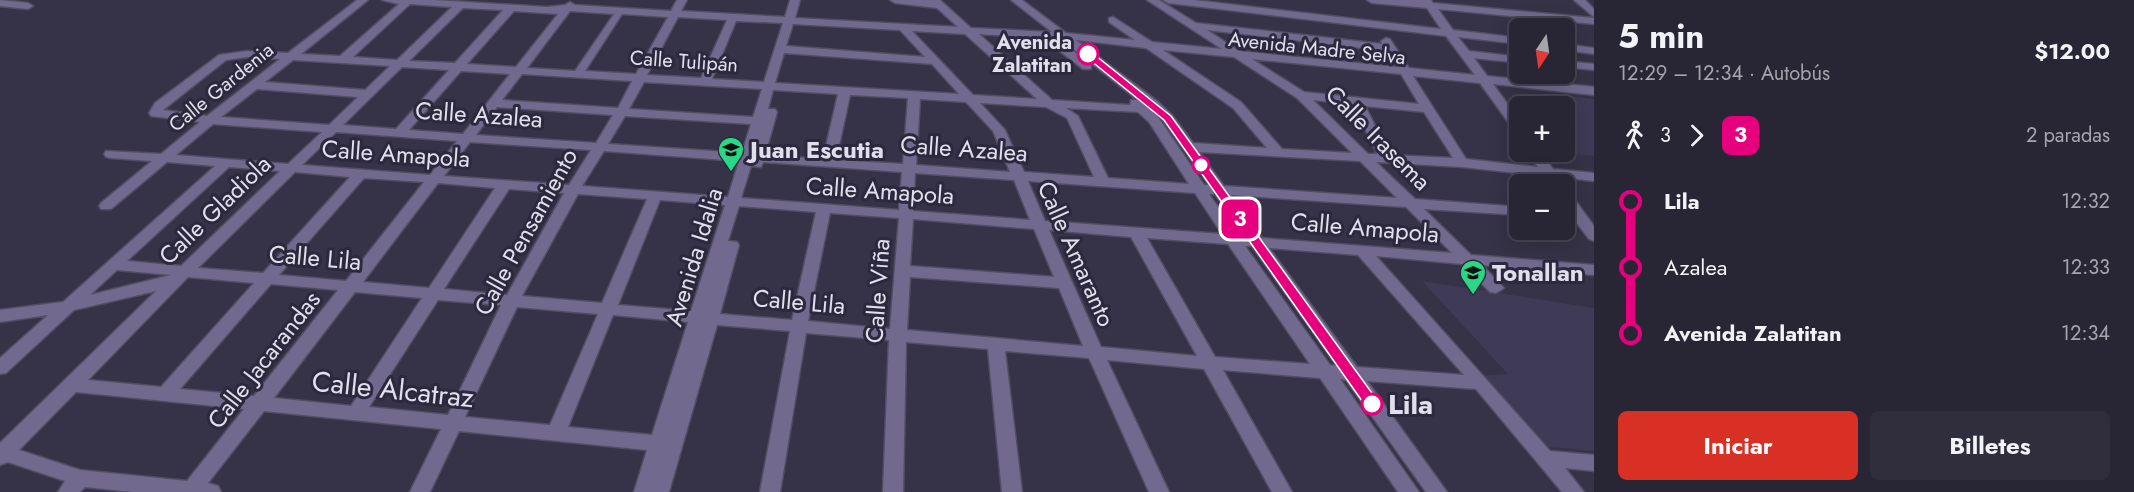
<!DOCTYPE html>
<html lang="es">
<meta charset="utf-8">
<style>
body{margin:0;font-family:Jost,sans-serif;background:#302e3d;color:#f1f3f6;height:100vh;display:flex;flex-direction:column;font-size:22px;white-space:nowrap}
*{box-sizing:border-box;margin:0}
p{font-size:20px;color:#a5a5ad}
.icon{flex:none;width:33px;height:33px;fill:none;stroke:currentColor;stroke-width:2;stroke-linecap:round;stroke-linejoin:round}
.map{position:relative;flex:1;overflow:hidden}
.panel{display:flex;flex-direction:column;background:#282635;width:540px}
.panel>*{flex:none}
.badge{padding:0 12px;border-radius:9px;font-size:21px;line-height:39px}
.needle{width:39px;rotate:193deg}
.controls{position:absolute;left:1509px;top:18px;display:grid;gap:12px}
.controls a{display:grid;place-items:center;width:66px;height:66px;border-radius:9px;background:#282635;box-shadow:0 6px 24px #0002,0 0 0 2px #444350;font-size:30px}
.map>.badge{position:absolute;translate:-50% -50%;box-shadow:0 0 0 3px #fff}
.legs{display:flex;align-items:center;gap:9px;height:66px;padding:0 24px;font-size:20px}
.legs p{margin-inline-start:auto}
.summary{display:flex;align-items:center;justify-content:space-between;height:102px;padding:0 24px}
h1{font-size:33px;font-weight:700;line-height:45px}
.primary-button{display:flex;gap:12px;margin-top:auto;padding:12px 24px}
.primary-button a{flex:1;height:69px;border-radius:9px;background:#d93025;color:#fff;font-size:24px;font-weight:700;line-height:69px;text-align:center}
.primary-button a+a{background:#302e3d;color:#f1f3f6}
ul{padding:0 24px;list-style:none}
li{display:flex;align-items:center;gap:21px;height:66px;font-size:22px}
li i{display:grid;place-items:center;width:9px;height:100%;margin:0 8px;background:currentColor}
li i::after{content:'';width:15px;height:15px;margin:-8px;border:4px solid;border-radius:50%;background:#282635}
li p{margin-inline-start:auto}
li:first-child i{background:linear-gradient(#0000 50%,currentColor 0)}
li:last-child i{background:linear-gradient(currentColor 50%,#0000 0)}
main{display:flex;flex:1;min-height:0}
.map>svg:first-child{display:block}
.built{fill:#3f3a55}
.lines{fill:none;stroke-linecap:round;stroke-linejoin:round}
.minor-casing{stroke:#514e62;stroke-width:3}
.minor{fill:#716a8e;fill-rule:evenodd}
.line-1{fill:#e6007e;stroke:#fff;stroke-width:1.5}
.stop-1-dot{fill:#fff;stroke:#e6007e;stroke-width:3}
.labels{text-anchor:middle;stroke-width:6;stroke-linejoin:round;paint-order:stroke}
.far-stop-label{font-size:20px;font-weight:bold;fill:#e1dfed;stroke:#2c283d;text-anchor:end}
.far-street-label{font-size:20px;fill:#e1dfed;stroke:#2c283d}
.street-label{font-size:24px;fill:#e1dfed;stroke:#2c283d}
.poi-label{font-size:24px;font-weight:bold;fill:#e1dfed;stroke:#2c283d;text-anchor:start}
.near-street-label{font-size:28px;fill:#e1dfed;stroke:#2c283d}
.near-stop-label{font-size:28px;font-weight:bold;fill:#e1dfed;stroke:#2c283d;text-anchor:start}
</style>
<main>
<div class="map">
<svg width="1594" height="492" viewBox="0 0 1594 492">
<rect width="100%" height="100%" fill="#363247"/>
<path class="built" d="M 1548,94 L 1594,99 L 1594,156 L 1557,152 L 1564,152 L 1565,123 L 1569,126 L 1565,119 L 1564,106 L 1556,106 Z
M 1422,281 L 1594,308 L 1594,451 L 1539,446 L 1480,376 L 1508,374 Z"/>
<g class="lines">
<defs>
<path id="minor" d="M 0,0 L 28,3 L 33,6 L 28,9 L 0,6 Z
M 357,0 L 368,0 L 301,54 L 340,56 L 399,4 L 382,0 L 434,0 L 547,7 L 565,5 L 570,2 L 575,5 L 671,11 L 677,0 L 687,0 L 681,11 L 785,17 L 790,0 L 800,0 L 795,18 L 958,27 L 937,8 L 895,3 L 890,0 L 940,0 L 971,28 L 1052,32 L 1011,0 L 1022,0 L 1066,33 L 1135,40 L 1109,22 L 1109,18 L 1113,17 L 1152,42 L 1222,49 L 1147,0 L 1159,0 L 1196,23 L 1382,44 L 1381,41 L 1386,38 L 1390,39 L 1409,68 L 1475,75 L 1446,36 L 1168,3 L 1163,0 L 1194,0 L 1441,29 L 1427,8 L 1372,3 L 1367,0 L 1431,0 L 1433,3 L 1594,18 L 1594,24 L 1438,9 L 1453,30 L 1520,38 L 1520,44 L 1458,37 L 1469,51 L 1520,57 L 1520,63 L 1474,58 L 1487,76 L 1594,87 L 1594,95 L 1493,84 L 1520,121 L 1520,134 L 1516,133 L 1480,83 L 1413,76 L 1466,159 L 1538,167 L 1527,152 L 1540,152 L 1553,169 L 1594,173 L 1594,181 L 1559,177 L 1564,184 L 1550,184 L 1544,176 L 1462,167 L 1376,162 L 1415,199 L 1520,207 L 1520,215 L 1424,209 L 1471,255 L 1594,265 L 1594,275 L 1482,265 L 1504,288 L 1496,293 L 1490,292 L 1462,264 L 1376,256 L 1550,451 L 1594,455 L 1594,471 L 1565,468 L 1584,492 L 1562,492 L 1476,389 L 1367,381 L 1447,492 L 1426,492 L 1346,380 L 1340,379 L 1419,492 L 1398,492 L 1320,378 L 1223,370 L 1292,492 L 1272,492 L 1204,369 L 1107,360 L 1169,492 L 1149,492 L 1089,358 L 1005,351 L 1022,492 L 1002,492 L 988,349 L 906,342 L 903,492 L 883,492 L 889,340 L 806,333 L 780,492 L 760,492 L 790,331 L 717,325 L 669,492 L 634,492 L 647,450 L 459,431 L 430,492 L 410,492 L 441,429 L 264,411 L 208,483 L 218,486 L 221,492 L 133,492 L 85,487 L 80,492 L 58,492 L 65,481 L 8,462 L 0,465 L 0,443 L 156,291 L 74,310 L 6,373 L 0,374 L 0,358 L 48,315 L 0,322 L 0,310 L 63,302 L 215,166 L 167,162 L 111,209 L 101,209 L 99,206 L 101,203 L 152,161 L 111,158 L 106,157 L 104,154 L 106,151 L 161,154 L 200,122 L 151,116 L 149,113 L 155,103 L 219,55 L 247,51 L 288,53 ZM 410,4 L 452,7 L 397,60 L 353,57 ZM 463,8 L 503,10 L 455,63 L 409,61 ZM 514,11 L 558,14 L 516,67 L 467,64 ZM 570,11 L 614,14 L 575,71 L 527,68 ZM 622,14 L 668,17 L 636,74 L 585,71 ZM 678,17 L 727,20 L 701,78 L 647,75 ZM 736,21 L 783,23 L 764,82 L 712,79 ZM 793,24 L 900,30 L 925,57 L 786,46 ZM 1207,30 L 1387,51 L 1397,67 L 1239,51 ZM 912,31 L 965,34 L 1037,99 L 973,95 ZM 979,34 L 1043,38 L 1083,69 L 1091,69 L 1091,65 L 1058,39 L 1061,39 L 1164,121 L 1209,185 L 1204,185 L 1158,117 L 1139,100 L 1131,100 L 1130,105 L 1052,100 ZM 1076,40 L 1146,48 L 1233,108 L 1267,148 L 1193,143 L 1172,115 L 1157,101 ZM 1163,50 L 1234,57 L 1297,98 L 1352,153 L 1282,149 L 1241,102 ZM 784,53 L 932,64 L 959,94 L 775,83 ZM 247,57 L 280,59 L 207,116 L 163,110 L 226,60 ZM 1252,59 L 1401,74 L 1419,104 L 1304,92 ZM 293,60 L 390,66 L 365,90 L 265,82 ZM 402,67 L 449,70 L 396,129 L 343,125 ZM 461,71 L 510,74 L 463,134 L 409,130 ZM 522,74 L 632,81 L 618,108 L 502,100 ZM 644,82 L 762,89 L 753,117 L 629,109 ZM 257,89 L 358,97 L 329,125 L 221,117 ZM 773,90 L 838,94 L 823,159 L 765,155 L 777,112 L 775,109 L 768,109 ZM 850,95 L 908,98 L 903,164 L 836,160 ZM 920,99 L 966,102 L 993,131 L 1010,172 L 916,165 ZM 1313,100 L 1353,104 L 1377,154 L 1368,154 ZM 980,103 L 1046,107 L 1067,118 L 1094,177 L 1024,172 L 1005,130 ZM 1365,106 L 1424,112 L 1453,158 L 1390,155 ZM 497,107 L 613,115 L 596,143 L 476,135 ZM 1066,108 L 1138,112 L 1149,122 L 1189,184 L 1108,178 L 1078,116 ZM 625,116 L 751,124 L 742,153 L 608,144 ZM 213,124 L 322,132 L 288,164 L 176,155 ZM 336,132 L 457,141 L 430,175 L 302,165 ZM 470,142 L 591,150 L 569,185 L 444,176 ZM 604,151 L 739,161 L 728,197 L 582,186 ZM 1199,152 L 1360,161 L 1397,198 L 1224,186 ZM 763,162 L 902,172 L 899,210 L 741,198 L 751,166 L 761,167 ZM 229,167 L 280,171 L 181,266 L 127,261 ZM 295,172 L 350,177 L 263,273 L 198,268 ZM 915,173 L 1014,180 L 1030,220 L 913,211 ZM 364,178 L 424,182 L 346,281 L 279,275 ZM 1028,181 L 1195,193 L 1222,234 L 1045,221 ZM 438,183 L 495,188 L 429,288 L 363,282 ZM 509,189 L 564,193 L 507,295 L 444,289 ZM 578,194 L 647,199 L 602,303 L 522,296 ZM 1209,194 L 1215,194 L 1245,236 L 1238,236 ZM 1231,195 L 1406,207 L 1452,253 L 1262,238 ZM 660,200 L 725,205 L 691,311 L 618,305 ZM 739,206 L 816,212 L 792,320 L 720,314 L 739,245 L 737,242 L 728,241 ZM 830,213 L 899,218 L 890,329 L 808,321 ZM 913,219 L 1034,229 L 1054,277 L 910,266 ZM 1049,230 L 1131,237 L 1197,356 L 1101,347 ZM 1147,238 L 1228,244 L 1310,364 L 1215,357 ZM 1245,246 L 1252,246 L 1337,366 L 1330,365 ZM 1269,248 L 1358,255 L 1464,375 L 1357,367 ZM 117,270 L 171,275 L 90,295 ZM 188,277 L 254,283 L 161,387 L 88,380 ZM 910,277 L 1059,288 L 1083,346 L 907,330 ZM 271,284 L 338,290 L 254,396 L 180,389 ZM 355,292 L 422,298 L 351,406 L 274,398 ZM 438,300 L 501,305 L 448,415 L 369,407 ZM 517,307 L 598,314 L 550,425 L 465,417 ZM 613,315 L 688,322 L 652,435 L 568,427 ZM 76,392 L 244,409 L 187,481 L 80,470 L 19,450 Z
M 1574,0 L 1585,0 L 1594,9 L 1594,17 Z
M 1564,44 L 1594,48 L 1594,54 L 1564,50 Z
M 1564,61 L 1594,64 L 1594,70 L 1564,67 Z
M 1564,191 L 1569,192 L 1594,226 L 1594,241 L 1589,239 L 1564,206 Z"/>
</defs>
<use href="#minor" class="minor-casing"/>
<use href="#minor" class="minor"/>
</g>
<path class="line-1" d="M 1085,52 L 1091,52 L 1171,116 L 1377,400 L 1377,408 L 1367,408 L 1164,120 L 1085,56 Z"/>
<defs>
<symbol id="school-pin" viewBox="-11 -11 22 30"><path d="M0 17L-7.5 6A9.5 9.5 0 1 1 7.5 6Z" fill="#28d885" stroke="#2c283d"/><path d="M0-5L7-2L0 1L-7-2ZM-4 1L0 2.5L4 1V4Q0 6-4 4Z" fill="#111"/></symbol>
</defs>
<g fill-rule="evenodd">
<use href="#school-pin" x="716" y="135" width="30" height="40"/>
<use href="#school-pin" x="1458" y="258" width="30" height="40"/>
</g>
<g class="stop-1-dot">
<circle cx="1088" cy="54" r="10"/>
<circle cx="1201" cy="165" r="8"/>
<circle cx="1372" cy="404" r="10"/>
</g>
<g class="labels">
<g class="far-stop-label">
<text x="1072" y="49">Avenida<tspan x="1072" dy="23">Zalatitan</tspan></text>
</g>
<g class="far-street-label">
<text transform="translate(1317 48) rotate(6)" y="7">Avenida Madre Selva</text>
<text transform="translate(684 61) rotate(4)" y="7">Calle Tulipán</text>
<text transform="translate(221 87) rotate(-39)" y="7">Calle Gardenia</text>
</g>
<g class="street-label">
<text transform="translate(479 115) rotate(4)" y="8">Calle Azalea</text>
<text transform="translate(1378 138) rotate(45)" y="8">Calle Irasema</text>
<text transform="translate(964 149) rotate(4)" y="8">Calle Azalea</text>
<text transform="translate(396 154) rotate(4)" y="8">Calle Amapola</text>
<text transform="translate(880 191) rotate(4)" y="8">Calle Amapola</text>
<text transform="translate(215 210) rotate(-44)" y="8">Calle Gladiola</text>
<text transform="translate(1365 228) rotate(5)" y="8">Calle Amapola</text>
<text transform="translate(526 232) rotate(-61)" y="8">Calle Pensamiento</text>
<text transform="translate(1076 254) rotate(66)" y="8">Calle Amaranto</text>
<text transform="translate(694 257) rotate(-73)" y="8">Avenida Idalia</text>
<text transform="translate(315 258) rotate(5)" y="8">Calle Lila</text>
<text transform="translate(878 291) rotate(-86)" y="8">Calle Viña</text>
<text transform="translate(799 302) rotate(5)" y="8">Calle Lila</text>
<text transform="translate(264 360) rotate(-52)" y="8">Calle Jacarandas</text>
</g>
<g class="poi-label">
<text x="750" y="158">Juan Escutia</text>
<text x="1492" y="281">Tonallan</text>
</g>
<g class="near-street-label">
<text transform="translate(393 389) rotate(6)" y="10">Calle Alcatraz</text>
</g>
<g class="near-stop-label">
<text x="1388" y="414">Lila</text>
</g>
</g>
</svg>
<div class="controls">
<a><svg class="needle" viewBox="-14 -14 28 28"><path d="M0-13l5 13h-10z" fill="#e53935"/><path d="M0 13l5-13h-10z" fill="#a5a5ad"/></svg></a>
<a>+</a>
<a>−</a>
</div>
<b class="badge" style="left:1240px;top:219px;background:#e6007e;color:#fff">3</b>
</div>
<section class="panel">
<div class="summary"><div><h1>5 min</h1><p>12:29 – 12:34 · Autobús</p></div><b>$12.00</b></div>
<div class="legs"><svg class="icon" aria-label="walk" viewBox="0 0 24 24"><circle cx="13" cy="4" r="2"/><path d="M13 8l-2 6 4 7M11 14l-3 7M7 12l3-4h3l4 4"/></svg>3<svg class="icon" aria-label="forward" viewBox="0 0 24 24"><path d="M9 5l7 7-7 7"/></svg><b class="badge" style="background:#e6007e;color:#fff">3</b><p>2 paradas</p></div>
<ul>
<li><i style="color:#e6007e"></i><b>Lila</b><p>12:32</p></li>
<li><i style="color:#e6007e"></i><span>Azalea</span><p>12:33</p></li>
<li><i style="color:#e6007e"></i><b>Avenida Zalatitan</b><p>12:34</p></li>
</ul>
<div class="primary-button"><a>Iniciar</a><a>Billetes</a></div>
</section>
</main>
